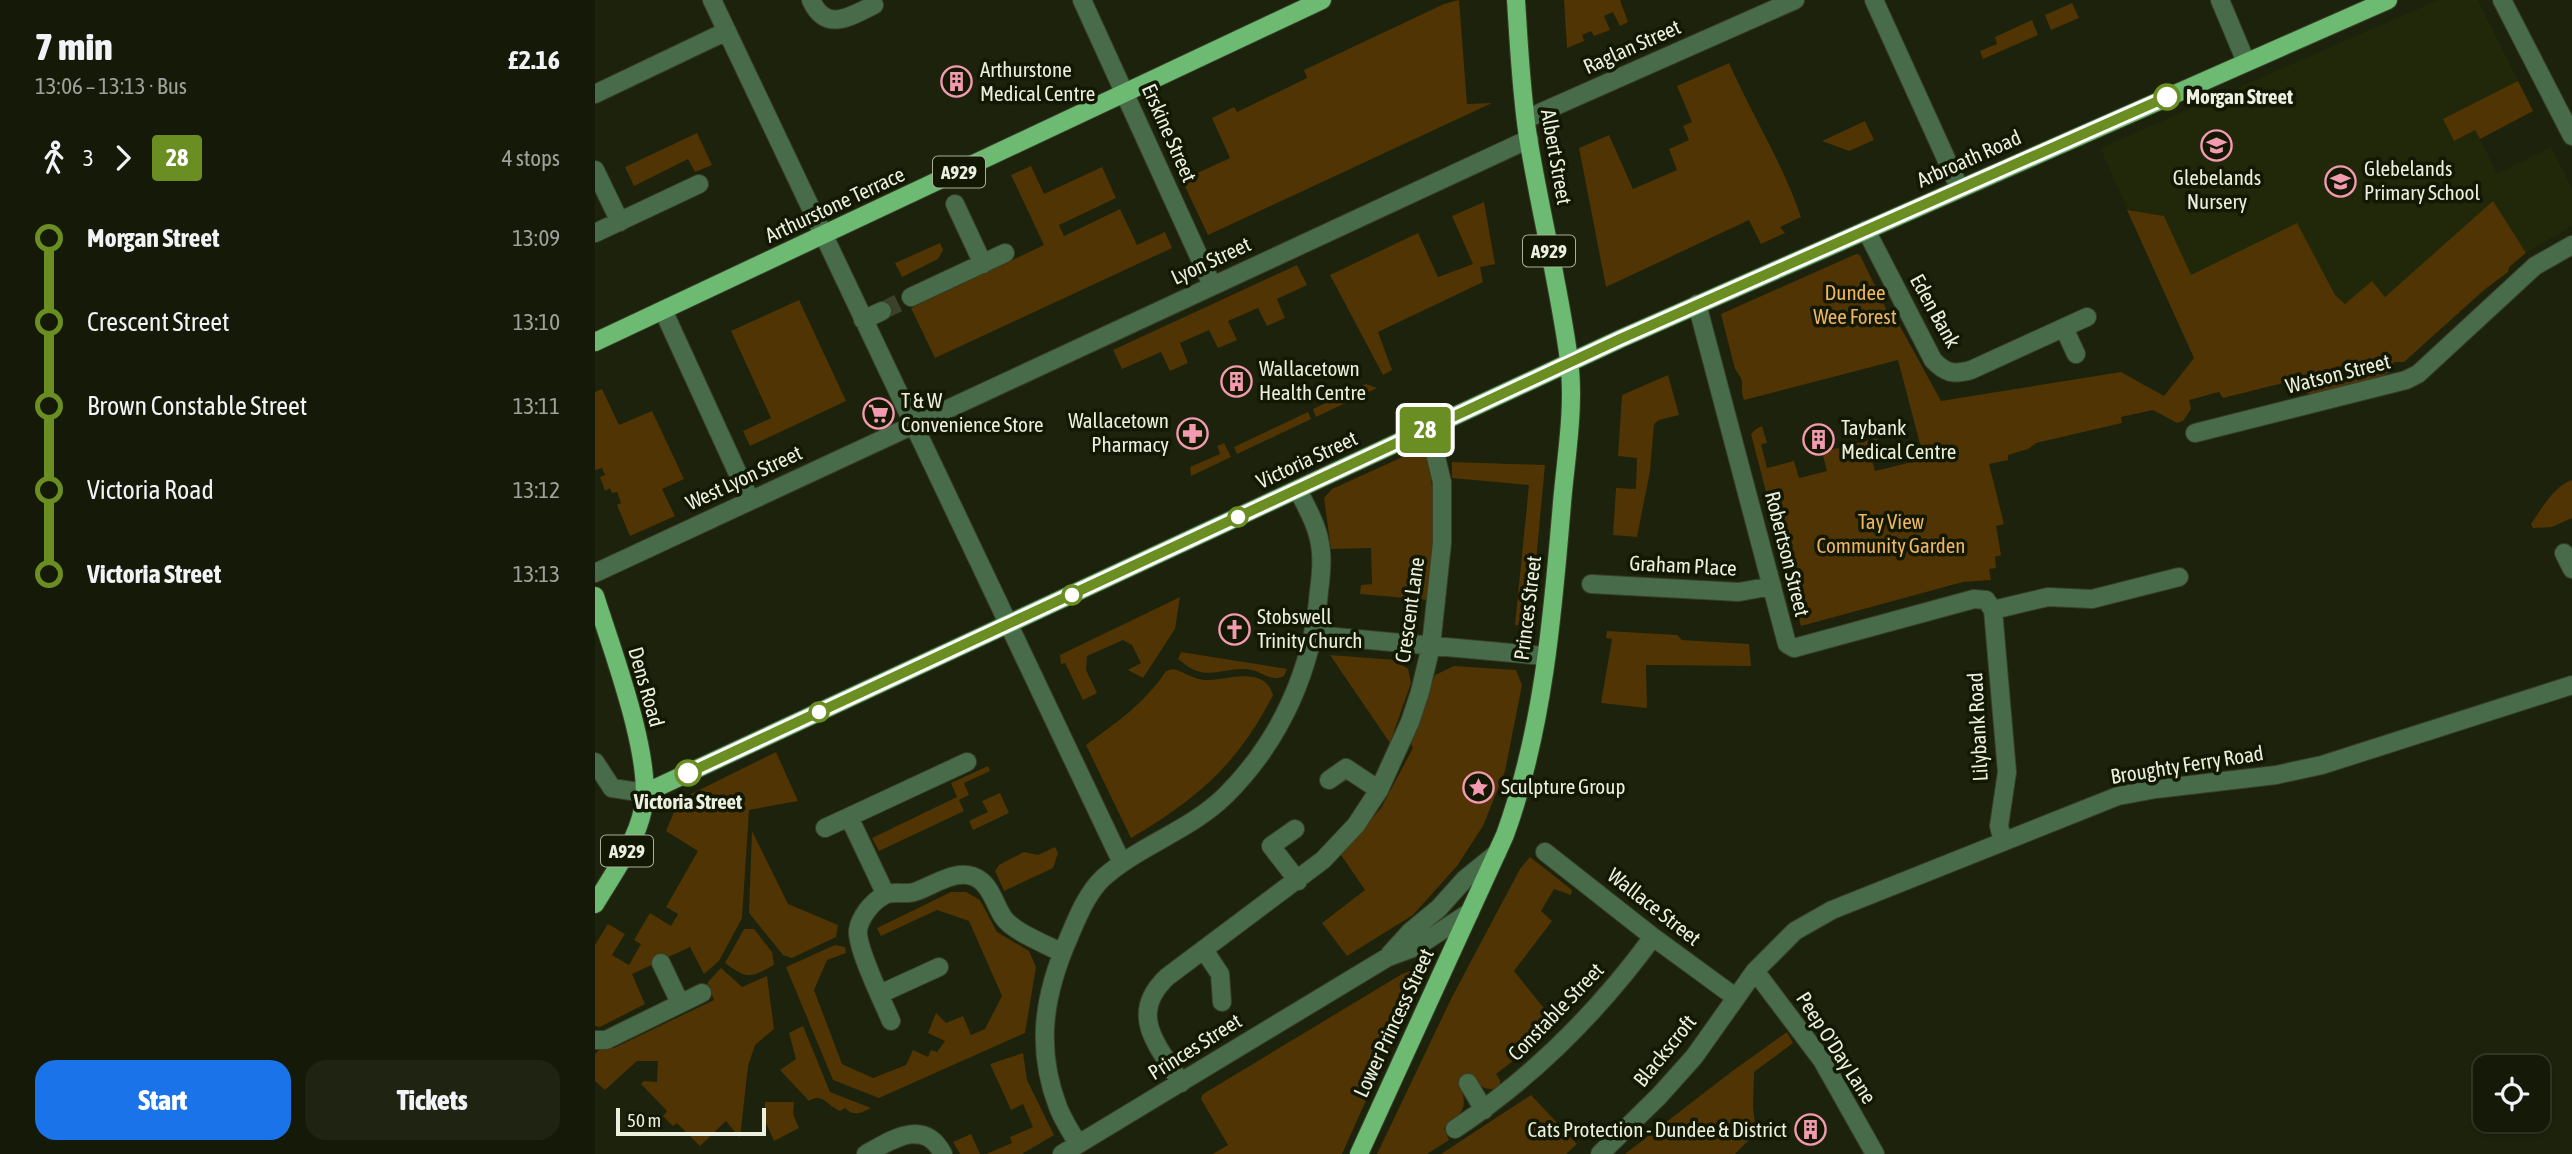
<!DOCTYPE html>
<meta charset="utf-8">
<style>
body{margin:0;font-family:"Asap Condensed",sans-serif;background:#1e2312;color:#f1f3f6;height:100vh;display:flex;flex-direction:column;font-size:26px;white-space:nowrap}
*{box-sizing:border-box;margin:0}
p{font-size:23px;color:#9da19c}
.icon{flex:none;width:38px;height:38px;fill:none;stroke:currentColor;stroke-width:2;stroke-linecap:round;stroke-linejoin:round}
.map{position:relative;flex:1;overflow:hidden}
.side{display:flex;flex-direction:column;background:#151a08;width:595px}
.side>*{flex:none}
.badge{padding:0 14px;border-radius:5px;font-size:24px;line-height:46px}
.controls{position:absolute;left:1878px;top:1055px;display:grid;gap:14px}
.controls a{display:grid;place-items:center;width:77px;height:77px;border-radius:14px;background:#151a08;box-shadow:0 2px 5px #0004,0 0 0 2px #343829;font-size:35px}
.scale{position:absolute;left:21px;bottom:18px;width:150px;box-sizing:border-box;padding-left:7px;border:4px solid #eaefe0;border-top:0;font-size:19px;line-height:24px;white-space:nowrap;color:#eaefe0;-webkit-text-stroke:5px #131803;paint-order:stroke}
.map>.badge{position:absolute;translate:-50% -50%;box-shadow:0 0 0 4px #fff}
.legs{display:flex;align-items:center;gap:10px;height:77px;padding:0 35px;font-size:23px}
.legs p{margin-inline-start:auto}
.headline{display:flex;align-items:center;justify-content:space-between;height:119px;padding:0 35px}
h1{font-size:38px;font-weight:800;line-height:52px}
.button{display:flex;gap:14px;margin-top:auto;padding:14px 35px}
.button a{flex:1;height:80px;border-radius:21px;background:#1a73e8;color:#fff;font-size:28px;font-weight:800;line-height:80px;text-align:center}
.button a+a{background:#1e2312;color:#f1f3f6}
ul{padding:0 35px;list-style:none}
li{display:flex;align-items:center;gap:24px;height:84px;font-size:26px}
li i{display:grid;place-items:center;width:10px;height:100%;margin:0 9px;background:currentColor}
li i::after{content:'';width:18px;height:18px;margin:-9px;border:5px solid;border-radius:50%;background:#151a08}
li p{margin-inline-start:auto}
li:first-child i{background:linear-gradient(#0000 50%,currentColor 0)}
li:last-child i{background:linear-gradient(currentColor 50%,#0000 0)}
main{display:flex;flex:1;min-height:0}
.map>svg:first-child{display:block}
.built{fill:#202809}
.green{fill:#503403}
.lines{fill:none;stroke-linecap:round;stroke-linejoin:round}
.minor-tunnel{stroke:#3b412b;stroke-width:18;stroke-dasharray:18 9;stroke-linecap:butt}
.minor-casing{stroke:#393f29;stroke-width:20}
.major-casing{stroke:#393f29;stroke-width:20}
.minor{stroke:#486c4a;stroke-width:18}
.major{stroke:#6dba73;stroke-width:18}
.line-1-casing{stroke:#fff;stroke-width:16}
.line-1{stroke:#6b8e23;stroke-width:10}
.stop-1-dot{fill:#fff;stroke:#6b8e23;stroke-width:3.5}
.labels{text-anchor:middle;stroke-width:7;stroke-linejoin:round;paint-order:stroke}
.shield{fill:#131803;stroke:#aaae9e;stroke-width:2}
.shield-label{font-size:19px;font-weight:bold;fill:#eaefe0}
.street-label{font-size:21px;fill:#eaefe0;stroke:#131803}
.poi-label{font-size:21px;fill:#eaefe0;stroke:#131803;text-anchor:start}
.stop-label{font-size:21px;font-weight:bold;fill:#eaefe0;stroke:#131803;text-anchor:start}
.park-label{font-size:21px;fill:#efb563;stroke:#131803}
</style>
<main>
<section class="side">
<div class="headline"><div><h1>7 min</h1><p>13:06 – 13:13 · Bus</p></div><b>£2.16</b></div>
<div class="legs"><svg class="icon" aria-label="walk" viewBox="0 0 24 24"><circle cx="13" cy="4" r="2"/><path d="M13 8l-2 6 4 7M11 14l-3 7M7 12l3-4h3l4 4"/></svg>3<svg class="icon" aria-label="forward" viewBox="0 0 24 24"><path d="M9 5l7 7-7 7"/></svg><b class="badge" style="background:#6b8e23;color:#fff">28</b><p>4 stops</p></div>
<ul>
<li><i style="color:#6b8e23"></i><b>Morgan Street</b><p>13:09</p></li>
<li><i style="color:#6b8e23"></i><span>Crescent Street</span><p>13:10</p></li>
<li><i style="color:#6b8e23"></i><span>Brown Constable Street</span><p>13:11</p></li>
<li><i style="color:#6b8e23"></i><span>Victoria Road</span><p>13:12</p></li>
<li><i style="color:#6b8e23"></i><b>Victoria Street</b><p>13:13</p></li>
</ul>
<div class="button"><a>Start</a><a>Tickets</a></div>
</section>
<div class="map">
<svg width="1977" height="1154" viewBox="0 0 1977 1154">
<rect width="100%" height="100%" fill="#1c220b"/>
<path class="built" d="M 1843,0 L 1883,0 L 1938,111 L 1885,138 L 1902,174 L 1956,147 L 1977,188 L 1977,226 L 1931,253 L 1914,267 L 1750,305 L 1599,358 L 1505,148 Z"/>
<path class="green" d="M 864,0 L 872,104 L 897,103 L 613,235 L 587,180 L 635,158 L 617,118 L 639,107 L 642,112 L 712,78 L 709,70 L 849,4 Z
M 969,0 L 1025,0 L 1033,22 L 1025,26 L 1018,12 L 1009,16 L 1015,30 L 999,36 L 996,31 L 987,35 L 989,41 L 972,48 Z
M 1477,3 L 1484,18 L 1456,30 L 1450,15 Z
M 1437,20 L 1443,35 L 1388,59 L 1385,51 L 1402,44 L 1400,37 Z
M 1134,63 C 1157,115 1188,164 1206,217 L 1185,227 L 1190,233 L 1166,244 L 1154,220 L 1011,287 L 984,148 L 1014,135 L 1038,189 L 1082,170 L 1074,149 L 1094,140 L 1088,126 L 1097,122 L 1082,86 Z
M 1923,81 L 1938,111 L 1885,139 L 1880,130 L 1859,141 L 1848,119 Z
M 1270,121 L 1279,140 L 1254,151 L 1227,141 Z
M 102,133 L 117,165 L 100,172 L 93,159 L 39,186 L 30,167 Z
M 436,166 L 449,194 L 507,167 L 521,198 L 464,225 L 469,236 L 525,209 L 542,245 L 570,232 L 577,248 L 340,358 L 316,308 L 449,245 L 416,175 Z
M 1898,201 L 1931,253 L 1914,267 L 1913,272 L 1889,290 L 1809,362 L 1799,362 L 1795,372 L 1785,377 L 1716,394 L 1705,392 L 1700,380 L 1628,398 L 1624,392 L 1594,400 L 1596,409 L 1588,421 L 1582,423 L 1558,410 L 1526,417 L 1527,423 L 1441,443 L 1433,449 L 1413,455 L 1413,460 L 1394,464 L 1409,524 L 1401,526 L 1406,555 L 1400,557 L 1401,568 L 1394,569 L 1396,580 L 1368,582 L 1206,626 L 1156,434 L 1161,429 L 1167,426 L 1172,443 L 1166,444 L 1172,468 L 1199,461 L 1204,478 L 1232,471 L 1227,452 L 1283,438 L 1275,453 L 1280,471 L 1329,459 L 1303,360 L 1149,400 C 1143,382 1153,386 1140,369 L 1126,314 L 1261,254 L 1265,255 L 1297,321 L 1301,319 L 1346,401 L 1526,372 L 1569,396 L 1599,358 L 1532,210 L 1569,216 L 1596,275 L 1702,223 L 1740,295 L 1750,304 L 1777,281 L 1790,297 Z
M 889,202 L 900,264 L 885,267 L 888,282 L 783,332 L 797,370 L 788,375 L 735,275 L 823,233 L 843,277 L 878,264 L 857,216 Z
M 345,243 L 348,250 L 343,259 L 307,277 L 300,263 Z
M 702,265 L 712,285 L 682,299 L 690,318 L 672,326 L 663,308 L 633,321 L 642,340 L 623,348 L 614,330 L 585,343 L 593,363 L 575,371 L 566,352 L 527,369 L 518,350 Z
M 204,300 L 251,401 L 155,446 L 148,431 L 176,418 L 136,331 Z
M 1073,375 L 1084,415 L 1064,420 L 1059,424 L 1055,471 L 1042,537 L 1018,535 L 1021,488 L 1041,489 L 1042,458 L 1023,456 L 1027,395 Z
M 771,384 L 782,388 L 721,417 L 718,409 Z
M 7,389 L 24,425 L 57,411 L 89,479 L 67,489 L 80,516 L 35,536 L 22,505 L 26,503 L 22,492 L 17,493 L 15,488 L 10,491 L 5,477 L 10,475 L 7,468 L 0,470 L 0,392 Z
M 713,412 L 716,419 L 642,454 L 639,447 Z
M 629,443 L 636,457 L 596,476 L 595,467 L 625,454 L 622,446 Z
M 823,450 L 830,453 C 844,485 836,563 834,600 L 821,599 L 821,590 L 812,590 L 810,598 L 765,594 L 766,585 L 777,584 L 776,548 L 736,549 L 729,498 L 737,489 Z
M 857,462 L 950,465 L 935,626 L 920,625 L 934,485 L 857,478 Z
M 1977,480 L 1977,518 L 1957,527 L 1938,528 L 1936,524 C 1947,508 1959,486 1977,480 Z
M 585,597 L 580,629 L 548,678 L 533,670 L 546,663 L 537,645 L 528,640 L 492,656 L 491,670 L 502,693 L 488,700 L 470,663 L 466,664 L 465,655 Z
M 1012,631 L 1082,635 L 1087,640 L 1154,644 L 1156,666 L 1051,665 L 1052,708 L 1006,703 L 1017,639 L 1011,638 Z
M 586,652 L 692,669 L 689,676 C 676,682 669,673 657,670 C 639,666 619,677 602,671 C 595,669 588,663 583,659 Z
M 735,655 L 801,660 L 813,669 L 816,683 L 795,743 Z
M 859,666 L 921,670 L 927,685 L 910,771 L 888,826 L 862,866 L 818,915 L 752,956 L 727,923 L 770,890 L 746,855 L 786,808 L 818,748 L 814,740 L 840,675 Z
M 578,669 C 589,672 598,679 609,680 C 631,681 669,664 678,695 C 643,764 601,800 536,838 L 491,745 C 522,722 550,703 571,671 Z
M 181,752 L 203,801 L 154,810 L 147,918 L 124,961 L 109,974 L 95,947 L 37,974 L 50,1004 L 5,1027 L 0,1026 L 0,945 L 13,924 L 30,934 L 17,955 L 34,965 L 46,944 L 39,940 L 55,913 L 76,926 L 83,914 L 71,907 L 103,851 L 71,831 L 84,800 Z
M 393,766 L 395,771 L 369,783 L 374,795 L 364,800 L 369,811 L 284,851 L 277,838 L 362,797 L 356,783 Z
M 405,793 L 414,813 L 378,830 L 374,821 L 393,812 L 387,801 Z
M 157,831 L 193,904 L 243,925 L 241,937 L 197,958 L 188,955 L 154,913 Z
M 460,847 L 463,853 L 458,868 L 409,891 L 400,871 L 404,865 L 429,852 L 443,855 Z
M 935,857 L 977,890 L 976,895 L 959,889 L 946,911 L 957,921 L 919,971 L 960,1022 L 931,1051 L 901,1074 L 905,1080 L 905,1087 C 890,1093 884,1085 875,1074 L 863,1082 C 874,1107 870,1111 849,1128 L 854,1140 L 832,1154 L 782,1154 L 857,997 L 925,869 Z
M 356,892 L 371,892 L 385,900 L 402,932 L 434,951 L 441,967 L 430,1033 L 284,1098 L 238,1080 L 191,967 L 240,945 L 250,947 L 251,953 L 232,960 L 219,990 L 247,1064 L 278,1078 L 311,1065 L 318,1050 L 333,1057 L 336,1050 L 342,1052 L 350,1041 L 333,1033 L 341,1013 L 351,1023 L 368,1016 L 376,1035 L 390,1029 L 407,996 L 374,921 L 342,910 L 286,936 L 282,928 Z
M 149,929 L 159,929 L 177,952 L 179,965 C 155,978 153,980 130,963 Z
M 126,968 L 147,987 L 172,976 L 179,1029 L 160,1045 L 153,1066 L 145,1138 L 131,1121 L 105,1146 L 82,1123 L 78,1126 L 68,1116 L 72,1111 L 46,1084 L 49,1081 L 62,1082 L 63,1061 L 42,1061 L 10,1090 L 0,1081 L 0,1054 L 5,1049 L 19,1048 L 119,1000 L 112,983 Z
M 815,971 L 820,973 L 824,982 L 747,1154 L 618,1154 L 633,1145 L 606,1099 L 608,1094 L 807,974 Z
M 208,1026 L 235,1092 L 276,1108 C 266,1113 259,1117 250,1108 L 245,1111 C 232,1106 228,1092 214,1101 L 185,1070 L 201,1059 L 194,1033 Z
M 1192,1032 L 1198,1043 L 1159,1072 L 1158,1107 L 1161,1133 L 1140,1154 L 1030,1154 L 1136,1072 Z
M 428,1053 L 432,1080 L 459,1135 L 427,1154 L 391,1154 L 417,1143 L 415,1137 L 438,1127 L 428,1104 L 416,1110 L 395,1064 Z
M 936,1095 L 982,1144 L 971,1154 L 846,1154 Z
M 170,1102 L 199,1102 L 198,1114 L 204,1128 L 179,1141 L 170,1121 Z
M 376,1134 L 385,1154 L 365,1154 L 358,1142 Z"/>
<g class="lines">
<path class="minor-tunnel" d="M 287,311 L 316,297"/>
<defs>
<path id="minor" d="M 117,0 L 527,863
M 216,0 C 231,33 254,17 279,5
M 487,0 L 617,285
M 1279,0 L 1364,187
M 1625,0 L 1651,62
M 1907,0 L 1977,136
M 0,94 L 132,31
M 931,119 L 1200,0
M 0,170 L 25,222
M 360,204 L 388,264
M 1271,230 L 1338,360 C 1350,373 1358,375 1376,370 L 1492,317
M 0,233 L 104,184
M 316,297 L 410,253
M 1102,304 L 1192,644 L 1199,648 L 1379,599 L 1391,600 L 1398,610 L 1412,772 L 1404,826 L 1408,842
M 68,310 L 155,500
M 268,320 L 287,311
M 1469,328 L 1481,354
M 1600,433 L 1811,380 L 1823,374 L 1940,266 L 1977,245
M 1969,553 L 1977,569
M 0,573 L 934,139
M 996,584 L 1144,592 L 1177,586
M 1398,610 L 1453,597 L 1497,599 L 1584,577
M 719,635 L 950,656
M 0,762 L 17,788 L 50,793
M 734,780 L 751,768 L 784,790
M 254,817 L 290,893
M 230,828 L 372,762
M 700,829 L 676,846 L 703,881
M 950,852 L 1058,937 L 1140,997
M 609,950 L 625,974 L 627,1002
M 795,954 L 815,932 L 844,908 L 870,879 L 902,853
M 66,963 L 85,1003
M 1160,971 L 1227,1060 L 1280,1154
M 285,994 L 344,967
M 296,1021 C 288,1002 261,947 263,930 C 265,917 277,902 288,896 C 296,890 310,895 319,892 C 339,886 364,865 385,880 C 397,889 400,905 408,917 C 418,932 451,944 467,953
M 0,1040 L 11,1040 L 107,993
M 586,1083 C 563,1045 532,1015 572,977 L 728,860 L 761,825 L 784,790 L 815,722 L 825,692 L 836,646 L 847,543 L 847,482 L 834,428
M 873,1083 L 889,1110
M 860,1129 C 937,1078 1003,1012 1058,937
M 483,1144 C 476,1132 468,1120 463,1107 C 440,1047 449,994 474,937 C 482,918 492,893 508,878 C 545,845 596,830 631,795 C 686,740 718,668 724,591 C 726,576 728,559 725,544 C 722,525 711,506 703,490
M 271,1154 C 298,1139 329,1118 348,1154
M 467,1154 L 793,957 L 823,946 L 875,912
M 1005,1154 L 1064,1096 L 1099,1057 L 1160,971 L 1200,931 L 1237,910 L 1523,796 L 1561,789 L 1681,775 L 1727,765 L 1977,685"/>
<path id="major" d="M 0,342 L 727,0
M 0,596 C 16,647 59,760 48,809 C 41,843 18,874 0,904
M 50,793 L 1025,339 L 1793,0
M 764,1154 L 910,835 C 948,731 958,613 967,503 C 971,456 980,407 974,360 C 964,285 945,211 933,137 C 926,91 924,46 921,0"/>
</defs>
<use href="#minor" class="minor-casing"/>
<use href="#major" class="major-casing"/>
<use href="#minor" class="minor"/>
<use href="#major" class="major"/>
</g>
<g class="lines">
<defs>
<path id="line-1" d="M 93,773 L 1025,339 L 1572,97"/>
</defs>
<use href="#line-1" class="line-1-casing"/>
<use href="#line-1" class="line-1"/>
</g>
<defs>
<symbol id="building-ring" viewBox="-11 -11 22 22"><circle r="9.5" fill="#131803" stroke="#f29ab0" stroke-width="1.5"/><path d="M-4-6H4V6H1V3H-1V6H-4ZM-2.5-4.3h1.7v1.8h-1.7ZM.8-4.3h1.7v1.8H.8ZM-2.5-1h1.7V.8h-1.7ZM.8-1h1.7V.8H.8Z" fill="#f29ab0"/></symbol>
<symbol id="school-ring" viewBox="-11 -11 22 22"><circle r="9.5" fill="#131803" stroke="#f29ab0" stroke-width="1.5"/><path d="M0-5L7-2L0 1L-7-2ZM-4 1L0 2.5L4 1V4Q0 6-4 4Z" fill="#f29ab0"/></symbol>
<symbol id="supermarket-ring" viewBox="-11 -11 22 22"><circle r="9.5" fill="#131803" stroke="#f29ab0" stroke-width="1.5"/><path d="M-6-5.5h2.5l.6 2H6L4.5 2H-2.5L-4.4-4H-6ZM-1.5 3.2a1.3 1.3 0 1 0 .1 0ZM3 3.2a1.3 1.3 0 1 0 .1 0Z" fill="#f29ab0"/></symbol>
<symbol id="pharmacy-ring" viewBox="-11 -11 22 22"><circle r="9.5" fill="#131803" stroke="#f29ab0" stroke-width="1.5"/><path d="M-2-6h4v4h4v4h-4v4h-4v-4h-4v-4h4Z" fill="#f29ab0"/></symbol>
<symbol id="church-ring" viewBox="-11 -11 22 22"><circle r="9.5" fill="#131803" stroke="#f29ab0" stroke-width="1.5"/><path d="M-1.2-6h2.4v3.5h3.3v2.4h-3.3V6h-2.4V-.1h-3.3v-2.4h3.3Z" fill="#f29ab0"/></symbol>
<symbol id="sight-ring" viewBox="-11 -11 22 22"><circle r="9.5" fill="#131803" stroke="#f29ab0" stroke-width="1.5"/><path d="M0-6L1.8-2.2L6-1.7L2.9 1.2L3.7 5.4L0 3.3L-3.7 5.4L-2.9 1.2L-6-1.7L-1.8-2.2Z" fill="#f29ab0"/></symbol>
</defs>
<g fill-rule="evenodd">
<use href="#building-ring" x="344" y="64" width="35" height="35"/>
<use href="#school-ring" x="1604" y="128" width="35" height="35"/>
<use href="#school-ring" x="1728" y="164" width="35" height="35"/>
<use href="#building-ring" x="624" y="364" width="35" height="35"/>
<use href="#supermarket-ring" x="266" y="396" width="35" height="35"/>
<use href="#pharmacy-ring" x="580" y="416" width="35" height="35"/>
<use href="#building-ring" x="1206" y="422" width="35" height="35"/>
<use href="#church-ring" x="622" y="612" width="35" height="35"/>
<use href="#sight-ring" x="866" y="770" width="35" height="35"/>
<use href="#building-ring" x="1198" y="1112" width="35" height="35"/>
</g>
<g class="stop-1-dot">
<circle cx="1572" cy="97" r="12"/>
<circle cx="643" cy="517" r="9"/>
<circle cx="477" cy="595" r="9"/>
<circle cx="224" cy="712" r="9"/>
<circle cx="93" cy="773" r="12"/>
</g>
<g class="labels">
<g class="shield">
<rect x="338" y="156.5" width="52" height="31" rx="5"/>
<rect x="928" y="235.5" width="52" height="31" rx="5"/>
<rect x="6" y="835.5" width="52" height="31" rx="5"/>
</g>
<g class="shield-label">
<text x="364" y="179">A929</text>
<text x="954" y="258">A929</text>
<text x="32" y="858">A929</text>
</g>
<g class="street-label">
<text transform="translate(1037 47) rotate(-24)" y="7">Raglan Street</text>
<text transform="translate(574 133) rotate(66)" y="7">Erskine Street</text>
<text transform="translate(961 157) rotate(80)" y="7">Albert Street</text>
<text transform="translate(1374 159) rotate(-24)" y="7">Arbroath Road</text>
<text transform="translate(240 205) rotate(-25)" y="7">Arthurstone Terrace</text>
<text transform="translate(616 261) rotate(-25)" y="7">Lyon Street</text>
<text transform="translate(1340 311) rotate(61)" y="7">Eden Bank</text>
<text transform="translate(1743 374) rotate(-14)" y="7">Watson Street</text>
<text transform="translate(712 460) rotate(-25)" y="7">Victoria Street</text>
<text transform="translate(149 478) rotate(-25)" y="7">West Lyon Street</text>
<text transform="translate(1192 554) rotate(76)" y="7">Robertson Street</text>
<text transform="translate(1088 566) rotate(3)" y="7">Graham Place</text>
<text transform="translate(933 608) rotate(-83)" y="7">Princes Street</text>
<text transform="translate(815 610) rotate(-82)" y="7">Crescent Lane</text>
<text transform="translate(51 687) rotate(74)" y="7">Dens Road</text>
<text transform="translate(1383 727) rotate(-93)" y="7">Lilybank Road</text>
<text transform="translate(1592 765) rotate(-9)" y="7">Broughty Ferry Road</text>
<text transform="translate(1059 907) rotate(38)" y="7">Wallace Street</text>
<text transform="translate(961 1012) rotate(-46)" y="7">Constable Street</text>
<text transform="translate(799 1023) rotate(-65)" y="7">Lower Princess Street</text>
<text transform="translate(600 1047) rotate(-32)" y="7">Princes Street</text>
<text transform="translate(1241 1048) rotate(57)" y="7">Peep O'Day Lane</text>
<text transform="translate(1070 1051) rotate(-51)" y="7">Blackscroft</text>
</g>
<g class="poi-label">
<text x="385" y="77">Arthurstone<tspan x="385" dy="24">Medical Centre</tspan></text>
<text x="1769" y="176">Glebelands<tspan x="1769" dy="24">Primary School</tspan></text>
<text x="1622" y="185" text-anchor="middle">Glebelands<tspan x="1622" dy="24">Nursery</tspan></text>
<text x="664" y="376">Wallacetown<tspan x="664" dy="24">Health Centre</tspan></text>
<text x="306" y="408">T &amp; W<tspan x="306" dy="24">Convenience Store</tspan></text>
<text x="574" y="428" text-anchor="end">Wallacetown<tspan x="574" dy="24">Pharmacy</tspan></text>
<text x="1246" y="435">Taybank<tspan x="1246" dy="24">Medical Centre</tspan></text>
<text x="662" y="624">Stobswell<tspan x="662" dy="24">Trinity Church</tspan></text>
<text x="906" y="794">Sculpture Group</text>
<text x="1192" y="1137" text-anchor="end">Cats Protection - Dundee &amp; District</text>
</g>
<g class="stop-label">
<text x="1591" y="104">Morgan Street</text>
<text x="93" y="809" text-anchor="middle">Victoria Street</text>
</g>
<g class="park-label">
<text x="1260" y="300">Dundee<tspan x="1260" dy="24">Wee Forest</tspan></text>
<text x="1296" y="529">Tay View<tspan x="1296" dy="24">Community Garden</tspan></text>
</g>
</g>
</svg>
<div class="controls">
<a><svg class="icon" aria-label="locate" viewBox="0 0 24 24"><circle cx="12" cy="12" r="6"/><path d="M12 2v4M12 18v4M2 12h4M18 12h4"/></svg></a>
</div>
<div class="scale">50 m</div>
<b class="badge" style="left:830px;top:430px;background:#6b8e23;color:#fff">28</b>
</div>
</main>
